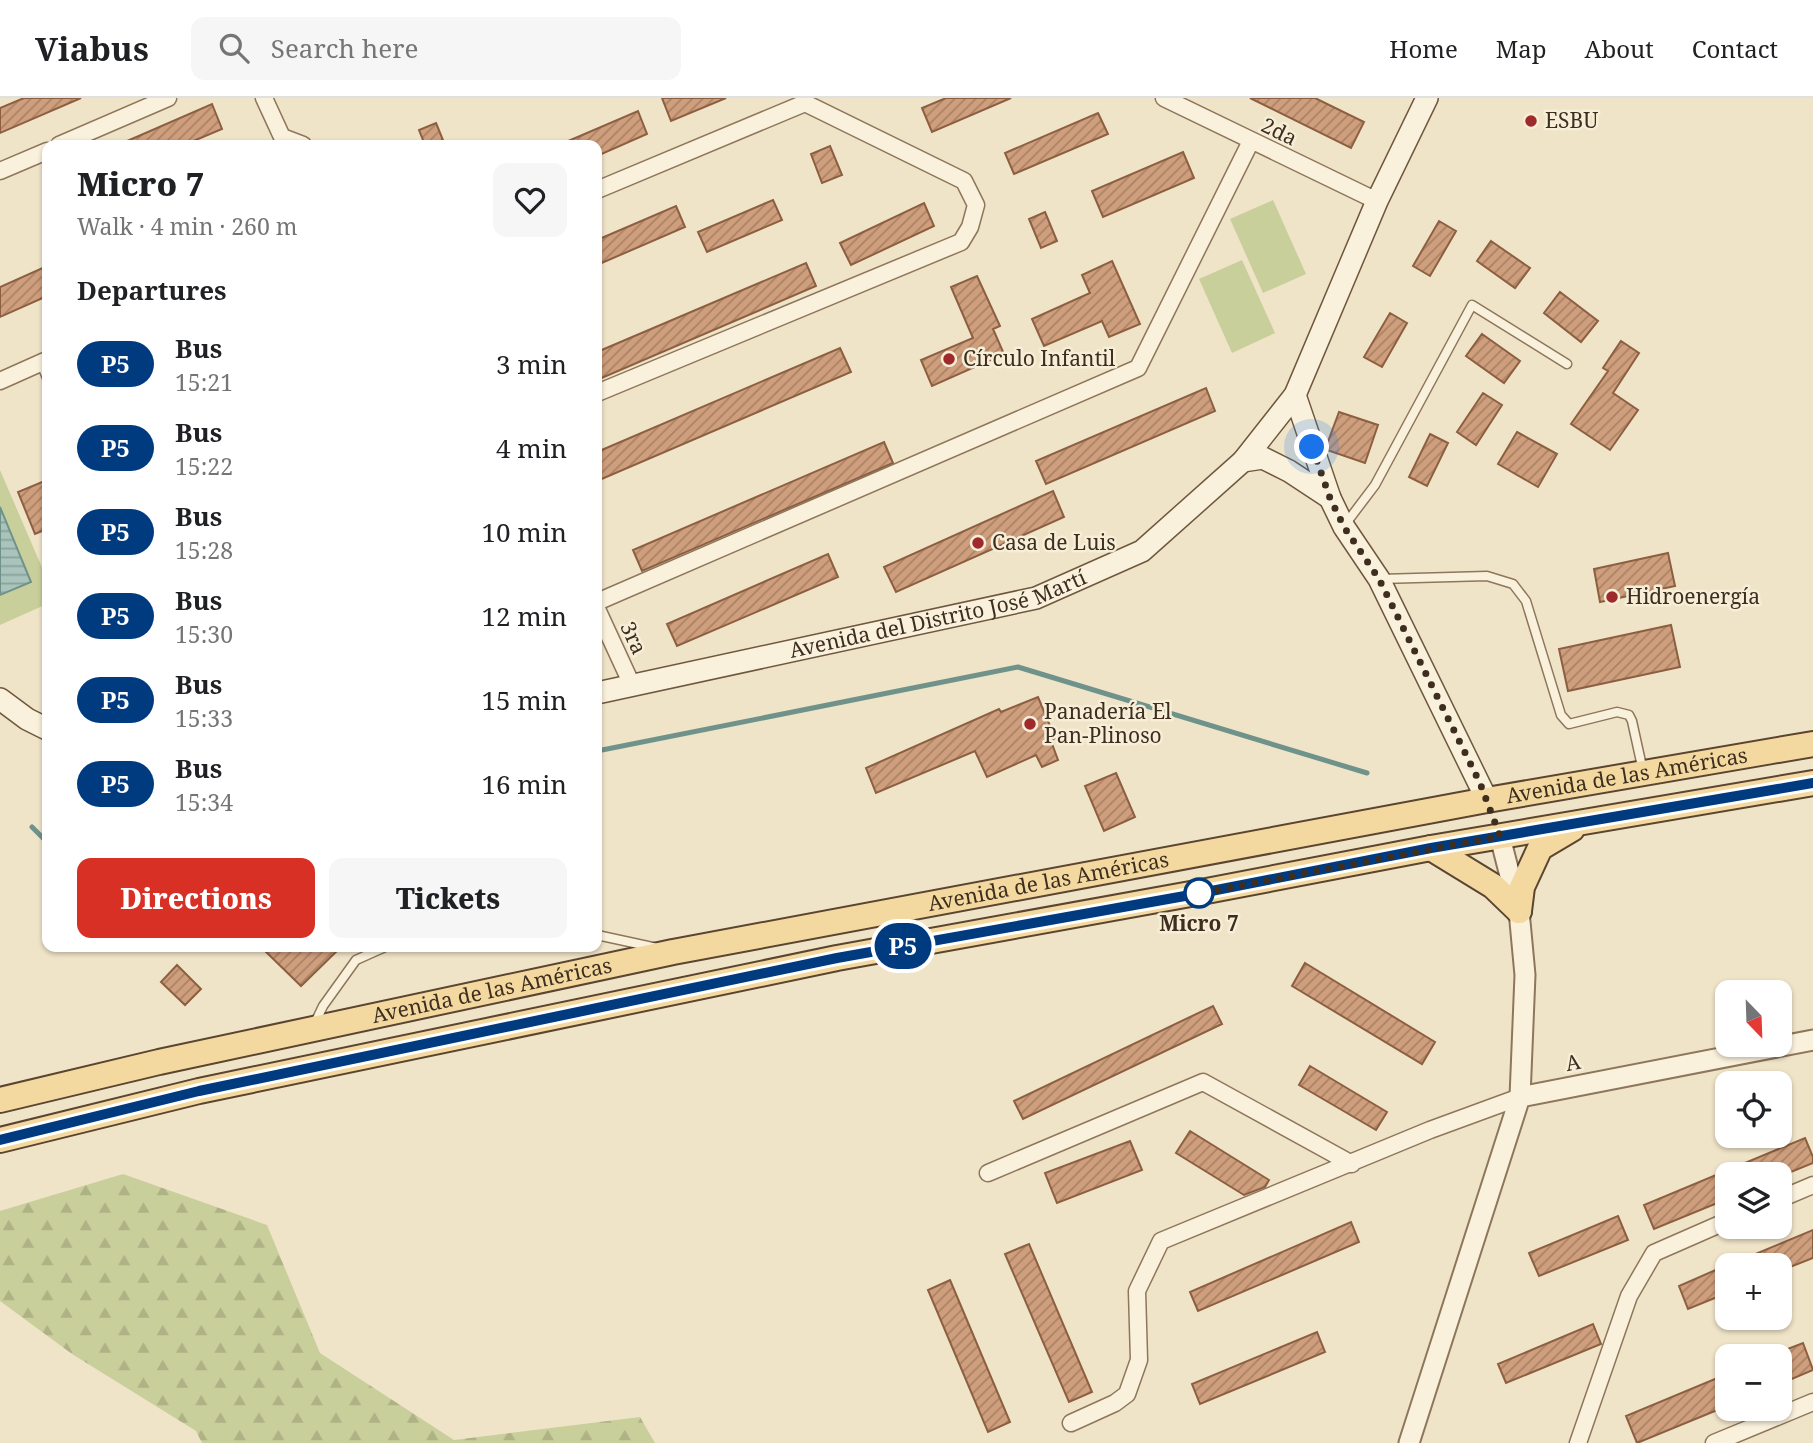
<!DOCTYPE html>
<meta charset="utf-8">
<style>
body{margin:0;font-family:"Noto Serif",serif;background:#f6f6f6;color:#202124;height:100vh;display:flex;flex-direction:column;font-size:26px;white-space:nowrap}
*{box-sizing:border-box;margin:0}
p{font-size:23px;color:#757577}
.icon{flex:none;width:38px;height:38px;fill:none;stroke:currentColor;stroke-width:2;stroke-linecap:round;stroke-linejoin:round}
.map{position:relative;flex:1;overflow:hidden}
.sheet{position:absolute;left:42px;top:42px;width:560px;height:812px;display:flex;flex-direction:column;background:#fff;border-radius:14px;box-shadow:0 2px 5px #0004}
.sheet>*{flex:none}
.badge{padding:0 14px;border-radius:23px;font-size:24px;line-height:46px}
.needle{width:46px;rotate:157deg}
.fabs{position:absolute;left:1715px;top:882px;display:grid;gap:14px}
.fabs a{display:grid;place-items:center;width:77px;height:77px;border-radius:14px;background:#fff;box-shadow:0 2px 5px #0004;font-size:35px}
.you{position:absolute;width:35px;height:35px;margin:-18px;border:5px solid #fff;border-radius:50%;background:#1a73e8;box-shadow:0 0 0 10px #1a73e833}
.map>.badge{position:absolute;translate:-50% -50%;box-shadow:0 0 0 4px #fff}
h2{padding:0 35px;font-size:26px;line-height:63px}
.round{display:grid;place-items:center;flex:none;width:74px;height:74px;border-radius:14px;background:#f6f6f6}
.overview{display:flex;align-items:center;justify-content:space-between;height:119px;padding:0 35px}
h1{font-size:33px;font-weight:800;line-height:52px}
.action{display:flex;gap:14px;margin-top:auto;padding:14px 35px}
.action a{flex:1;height:80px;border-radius:14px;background:#d93025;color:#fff;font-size:28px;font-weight:800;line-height:80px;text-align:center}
.action a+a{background:#f6f6f6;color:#202124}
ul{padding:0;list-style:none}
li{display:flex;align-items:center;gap:21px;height:84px;padding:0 35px}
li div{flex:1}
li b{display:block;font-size:26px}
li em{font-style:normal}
li .badge{min-width:77px;font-weight:700;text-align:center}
header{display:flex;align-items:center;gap:42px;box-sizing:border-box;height:98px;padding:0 35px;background:#fff;border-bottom:2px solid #e0e0e0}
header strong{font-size:33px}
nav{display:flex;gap:38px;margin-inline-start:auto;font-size:24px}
.search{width:490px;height:63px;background:#f6f6f6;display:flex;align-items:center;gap:18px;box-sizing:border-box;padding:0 24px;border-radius:14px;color:#757577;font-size:26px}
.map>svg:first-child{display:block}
.green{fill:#c9cf9b}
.forest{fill:url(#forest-firs)}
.water{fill:url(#water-rules);stroke:#6f938a;stroke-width:2}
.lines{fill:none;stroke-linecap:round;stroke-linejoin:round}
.stream{stroke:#6f938a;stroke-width:5}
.building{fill:url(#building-hatch);stroke:#8d5f41;stroke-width:2}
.service-casing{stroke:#8d765c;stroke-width:11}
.minor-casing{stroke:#8d765c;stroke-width:19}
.tertiary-casing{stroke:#8d765c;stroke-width:23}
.secondary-casing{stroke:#6f573f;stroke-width:24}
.primary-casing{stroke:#5b4430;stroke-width:28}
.service{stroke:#faf1dc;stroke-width:8}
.minor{stroke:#faf1dc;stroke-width:16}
.tertiary{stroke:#faf1dc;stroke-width:19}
.secondary{stroke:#faf1dc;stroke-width:21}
.primary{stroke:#f3d9a0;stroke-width:24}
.line-casing{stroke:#fff;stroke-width:16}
.line{stroke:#003b80;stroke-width:10}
.walk{stroke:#3d2e20;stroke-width:7;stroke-dasharray:0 12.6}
.poi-dot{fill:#9e2a2b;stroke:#f7eed8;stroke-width:2.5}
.stop-dot{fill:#fff;stroke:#003b80;stroke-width:3.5}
.labels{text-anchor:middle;stroke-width:5;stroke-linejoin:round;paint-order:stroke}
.poi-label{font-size:21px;fill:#3d2e20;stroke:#f7eed8;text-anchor:start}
.street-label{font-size:21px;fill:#3d2e20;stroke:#f7eed8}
.stop-label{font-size:21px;font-weight:bold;fill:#3d2e20;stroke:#f7eed8}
</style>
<header>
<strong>Viabus</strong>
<div class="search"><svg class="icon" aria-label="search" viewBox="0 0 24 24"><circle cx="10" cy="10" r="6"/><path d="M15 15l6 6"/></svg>Search here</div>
<nav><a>Home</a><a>Map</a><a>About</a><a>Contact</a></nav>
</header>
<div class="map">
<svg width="1813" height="1345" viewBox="0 0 1813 1345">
<defs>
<pattern id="forest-firs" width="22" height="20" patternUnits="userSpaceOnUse" patternTransform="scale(1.75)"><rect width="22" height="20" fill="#c9cf9b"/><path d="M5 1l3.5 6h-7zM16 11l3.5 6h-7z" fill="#aeb285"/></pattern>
<pattern id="water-rules" width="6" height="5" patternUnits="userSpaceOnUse" patternTransform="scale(1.75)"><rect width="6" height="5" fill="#a9c4bc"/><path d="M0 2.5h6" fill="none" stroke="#8ba098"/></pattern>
<pattern id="building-hatch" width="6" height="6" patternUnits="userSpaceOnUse" patternTransform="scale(1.75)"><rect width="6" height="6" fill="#cf9f7d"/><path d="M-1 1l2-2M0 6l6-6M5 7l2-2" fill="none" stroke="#a98266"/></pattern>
</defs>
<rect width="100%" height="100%" fill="#f0e4c8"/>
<path class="green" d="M 1273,102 L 1306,176 L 1263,195 L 1230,121 Z
M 1242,162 L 1275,235 L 1232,255 L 1199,181 Z
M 0,372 L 47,481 L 47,506 L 0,527 Z"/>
<path class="forest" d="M 123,1076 L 267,1127 L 320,1255 L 454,1342 L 640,1319 L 655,1345 L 202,1345 L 196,1333 L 72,1256 L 0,1203 L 0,1113 Z"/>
<path class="water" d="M 0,409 L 31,484 L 0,497 Z"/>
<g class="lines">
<path class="stream" d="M 597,653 L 1018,569 L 1367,675
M 32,729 L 47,744"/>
</g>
<path class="building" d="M 24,0 L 81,0 L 0,35 L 0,10 Z
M 662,0 L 726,0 L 671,23 Z
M 946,0 L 1011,0 L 932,34 L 922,10 Z
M 1250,0 L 1315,0 L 1364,24 L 1351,50 Z
M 212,6 L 222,31 L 184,47 L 118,47 Z
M 638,13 L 647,36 L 597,58 L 597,47 L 559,47 Z
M 1098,15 L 1108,36 L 1014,76 L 1005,55 Z
M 436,25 L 445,47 L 425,47 L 419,32 Z
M 830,48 L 842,77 L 822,85 L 811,56 Z
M 1183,54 L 1194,80 L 1103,119 L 1092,93 Z
M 773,102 L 782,122 L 707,154 L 698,134 Z
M 924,105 L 934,128 L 851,167 L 840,145 Z
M 676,108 L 685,129 L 597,167 L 597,142 Z
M 1045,114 L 1057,143 L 1041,150 L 1029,121 Z
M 1439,123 L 1456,133 L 1430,178 L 1413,168 Z
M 1491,143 L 1530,170 L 1515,190 L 1477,163 Z
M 1112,163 L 1140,226 L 1109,239 L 1102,223 L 1044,248 L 1032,221 L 1090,195 L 1082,177 Z
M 806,165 L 816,188 L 597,282 L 597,254 Z
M 47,168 L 47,198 L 0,219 L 0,189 Z
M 977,178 L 1000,228 L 993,231 L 1004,256 L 932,288 L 921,262 L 973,240 L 951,189 Z
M 1560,194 L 1598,223 L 1581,244 L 1544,215 Z
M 1390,215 L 1407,225 L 1382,269 L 1364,259 Z
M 1482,236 L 1520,263 L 1504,285 L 1466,258 Z
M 1621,243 L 1639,255 L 1613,295 L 1638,312 L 1610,352 L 1571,326 L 1608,273 L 1603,270 Z
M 840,250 L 851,274 L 597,383 L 597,354 Z
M 1206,290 L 1215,313 L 1046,386 L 1036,363 Z
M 1483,295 L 1502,307 L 1476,347 L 1457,334 Z
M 1339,314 L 1378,327 L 1365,365 L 1327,352 L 1326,349 Z
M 1517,334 L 1557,356 L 1538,389 L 1498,366 Z
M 1430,336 L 1448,345 L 1427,388 L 1409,379 Z
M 884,344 L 893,365 L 642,473 L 633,452 Z
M 47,382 L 47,431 L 35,436 L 18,394 Z
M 1053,393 L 1064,419 L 896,494 L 884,469 Z
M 1668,455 L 1675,488 L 1600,504 L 1594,471 Z
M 828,456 L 838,479 L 677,548 L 667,526 Z
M 1671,527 L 1680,569 L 1568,593 L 1559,551 Z
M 1038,599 L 1055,640 L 1051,643 L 1058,662 L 1042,669 L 1036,657 L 987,679 L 975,653 L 876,695 L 866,670 L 999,611 L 1001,614 Z
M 1116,675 L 1135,719 L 1104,733 L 1085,688 Z
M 261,849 L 341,849 L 301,888 Z
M 1305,865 L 1435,944 L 1422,966 L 1292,888 Z
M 177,867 L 201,891 L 185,907 L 161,884 Z
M 1213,908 L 1222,926 L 1023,1021 L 1014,1003 Z
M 1310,968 L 1387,1014 L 1376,1032 L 1299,987 Z
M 1190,1033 L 1269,1082 L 1265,1089 L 1244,1097 L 1176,1055 Z
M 1805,1040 L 1813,1059 L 1813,1065 L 1786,1076 L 1727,1076 L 1727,1101 L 1654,1131 L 1644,1107 Z
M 1130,1043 L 1142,1072 L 1057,1105 L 1045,1075 Z
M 1618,1118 L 1628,1142 L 1539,1178 L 1529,1155 Z
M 1351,1124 L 1359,1144 L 1198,1213 L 1190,1194 Z
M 1813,1132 L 1813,1160 L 1780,1173 L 1780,1167 L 1729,1167 Z
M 1029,1146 L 1092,1294 L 1069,1304 L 1005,1156 Z
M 1727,1167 L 1727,1195 L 1688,1211 L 1679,1188 Z
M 950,1182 L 1010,1324 L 988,1334 L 928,1192 Z
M 1593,1226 L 1601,1246 L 1506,1285 L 1498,1266 Z
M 1317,1234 L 1325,1254 L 1200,1306 L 1192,1286 Z
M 1803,1245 L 1813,1272 L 1780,1286 L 1780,1254 Z
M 1727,1276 L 1727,1308 L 1637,1345 L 1626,1318 Z"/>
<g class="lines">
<defs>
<path id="service" d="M 41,265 L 47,280
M 1344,428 L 1375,387 L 1472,207 L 1567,266
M 1380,481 L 1487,478 L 1513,486 L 1526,503 L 1561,617 L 1569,626 L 1617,614 L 1629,617 L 1632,623 L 1643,673
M 597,837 L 657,850
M 314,927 L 323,908 L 356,862 L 385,849"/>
<path id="minor" d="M 264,0 L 282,39 L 303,47
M 1164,0 L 1377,103
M 59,47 L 168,0
M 0,73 L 47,53
M 597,92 L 805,5 L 964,83 L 976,107 L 970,129 L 961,144 L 597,295
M 0,283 L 47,262
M 597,504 L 1138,270 L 1251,43
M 597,511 L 632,587
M 988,1075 L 1203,984 L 1352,1066
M 1780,1101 L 1813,1087
M 1071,1325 L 1115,1305 L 1127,1296 L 1139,1262 L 1137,1193 L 1161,1143 L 1430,1032 L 1520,999
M 1578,1345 L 1629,1198 L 1654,1155 L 1727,1123
M 1714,1345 L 1813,1304"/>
<path id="tertiary" d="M 1520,999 L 1813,942
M 1409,1345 L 1520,999 L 1525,877 L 1519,813 L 1500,739"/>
<g id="secondary">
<path d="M 1295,297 L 1330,400 L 1344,429 L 1379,481 L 1487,702"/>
<path d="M 1243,363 L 1263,360 L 1289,373 L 1330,400"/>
<path id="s1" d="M 597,595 L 1036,500 L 1142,453 L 1243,363 L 1295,297 L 1377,103 L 1427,0"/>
<path d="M 0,601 L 27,621 L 47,631"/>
</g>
<g id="primary">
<path d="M 1431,750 L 1493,788 L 1519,813"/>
<path d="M 1519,813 L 1522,789 L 1540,750 L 1572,731"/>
<path id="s2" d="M 0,1002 L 159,964 L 673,854 L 1487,702 L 1813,646"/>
<path d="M 0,1042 L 199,993 L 837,860 L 1196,795 L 1431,750 L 1813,685"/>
</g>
</defs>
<use href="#service" class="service-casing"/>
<use href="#minor" class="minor-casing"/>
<use href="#tertiary" class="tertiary-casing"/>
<use href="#secondary" class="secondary-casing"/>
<use href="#primary" class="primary-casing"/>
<use href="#service" class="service"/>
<use href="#minor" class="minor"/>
<use href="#tertiary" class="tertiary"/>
<use href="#secondary" class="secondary"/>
<use href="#primary" class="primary"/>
</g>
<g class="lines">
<defs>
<path id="line" d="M 0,1042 L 199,993 L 837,860 L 1196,796 L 1431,750 L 1813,685"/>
</defs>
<use href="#line" class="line-casing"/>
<use href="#line" class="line"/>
<path class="walk" d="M 1199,795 L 1196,796 L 1500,738 L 1480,685 L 1379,481 L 1344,429 L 1330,400 L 1312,349"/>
</g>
<g class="poi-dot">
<circle cx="1531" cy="23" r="7"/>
<circle cx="949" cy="261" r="7"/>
<circle cx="978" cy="445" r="7"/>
<circle cx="1612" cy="499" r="7"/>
<circle cx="1030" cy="626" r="7"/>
</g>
<circle class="stop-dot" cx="1199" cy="795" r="14"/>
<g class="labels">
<g class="poi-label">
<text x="1545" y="30">ESBU</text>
<text x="963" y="268">Círculo Infantil</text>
<text x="992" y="452">Casa de Luis</text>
<text x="1626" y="506">Hidroenergía</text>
<text x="1044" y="621">Panadería El<tspan x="1044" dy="24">Pan-Plinoso</tspan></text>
</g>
<g class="street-label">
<text transform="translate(1279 34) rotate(26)" y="7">2da</text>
<text dy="7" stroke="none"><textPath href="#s1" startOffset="350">Avenida del Distrito José Martí</textPath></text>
<text transform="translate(633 540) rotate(65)" y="7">3ra</text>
<text dy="7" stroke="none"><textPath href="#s2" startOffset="1659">Avenida de las Américas</textPath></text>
<text dy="7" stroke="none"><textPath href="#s2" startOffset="1071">Avenida de las Américas</textPath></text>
<text dy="7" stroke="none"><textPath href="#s2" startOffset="504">Avenida de las Américas</textPath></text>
<text transform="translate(1573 965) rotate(-11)" y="7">A</text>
</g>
<g class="stop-label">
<text x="1199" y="833">Micro 7</text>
</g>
</g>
</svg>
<div class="fabs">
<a><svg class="needle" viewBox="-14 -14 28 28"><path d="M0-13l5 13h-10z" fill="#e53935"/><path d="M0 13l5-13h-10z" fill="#757577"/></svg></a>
<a><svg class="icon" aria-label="locate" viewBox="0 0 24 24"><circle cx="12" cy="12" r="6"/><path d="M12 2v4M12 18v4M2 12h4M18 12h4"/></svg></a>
<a><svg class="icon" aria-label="layers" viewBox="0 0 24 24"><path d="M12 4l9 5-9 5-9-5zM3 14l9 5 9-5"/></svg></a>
<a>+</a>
<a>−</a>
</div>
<div class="you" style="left:1312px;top:349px"></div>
<b class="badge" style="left:903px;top:848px;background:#003b80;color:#fff">P5</b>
<section class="sheet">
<div class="overview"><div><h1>Micro 7</h1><p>Walk · 4 min · 260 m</p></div><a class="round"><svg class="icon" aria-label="heart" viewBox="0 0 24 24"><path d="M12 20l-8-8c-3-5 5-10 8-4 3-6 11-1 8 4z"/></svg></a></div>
<h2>Departures</h2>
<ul>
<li><span class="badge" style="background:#003b80;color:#fff">P5</span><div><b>Bus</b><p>15:21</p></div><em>3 min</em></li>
<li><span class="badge" style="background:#003b80;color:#fff">P5</span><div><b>Bus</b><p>15:22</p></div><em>4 min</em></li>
<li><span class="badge" style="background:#003b80;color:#fff">P5</span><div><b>Bus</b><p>15:28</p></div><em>10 min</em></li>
<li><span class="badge" style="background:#003b80;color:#fff">P5</span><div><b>Bus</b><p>15:30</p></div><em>12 min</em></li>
<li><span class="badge" style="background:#003b80;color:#fff">P5</span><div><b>Bus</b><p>15:33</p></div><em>15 min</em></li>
<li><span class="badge" style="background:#003b80;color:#fff">P5</span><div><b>Bus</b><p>15:34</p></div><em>16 min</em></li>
</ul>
<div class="action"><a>Directions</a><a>Tickets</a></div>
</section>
</div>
